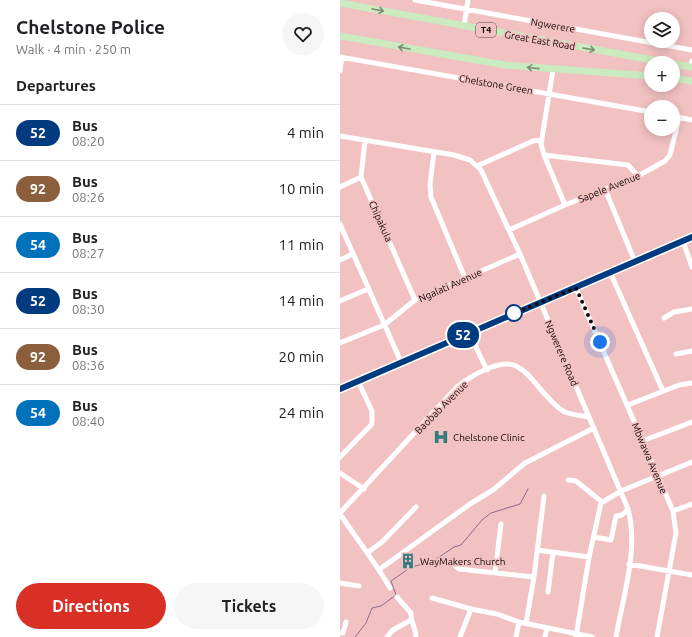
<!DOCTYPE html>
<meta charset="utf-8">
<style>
body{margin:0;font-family:Ubuntu,sans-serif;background:#f6f6f6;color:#202124;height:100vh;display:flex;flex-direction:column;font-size:15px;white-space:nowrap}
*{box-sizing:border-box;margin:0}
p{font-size:13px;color:#757577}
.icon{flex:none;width:22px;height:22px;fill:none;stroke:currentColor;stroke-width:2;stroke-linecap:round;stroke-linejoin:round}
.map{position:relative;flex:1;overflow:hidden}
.side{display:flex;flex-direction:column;background:#fff;width:340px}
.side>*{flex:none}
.badge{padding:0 8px;border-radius:13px;font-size:14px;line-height:26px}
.buttons{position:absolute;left:304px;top:12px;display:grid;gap:8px}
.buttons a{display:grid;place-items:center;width:36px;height:36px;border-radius:50%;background:#fff;box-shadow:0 2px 10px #0003;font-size:20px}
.you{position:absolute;width:20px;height:20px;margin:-10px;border:3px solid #fff;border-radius:50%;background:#1a73e8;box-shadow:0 0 0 6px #1a73e833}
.map>.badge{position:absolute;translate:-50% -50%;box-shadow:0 0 0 2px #fff}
h2{padding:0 16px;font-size:15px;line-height:36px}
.round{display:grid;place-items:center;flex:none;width:42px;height:42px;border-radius:21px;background:#f6f6f6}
.overview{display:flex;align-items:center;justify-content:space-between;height:68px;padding:0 16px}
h1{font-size:19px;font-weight:700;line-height:30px}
.action{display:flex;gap:8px;margin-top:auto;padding:8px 16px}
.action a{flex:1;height:46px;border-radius:24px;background:#d93025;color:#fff;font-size:16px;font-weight:700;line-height:46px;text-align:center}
.action a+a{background:#f6f6f6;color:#202124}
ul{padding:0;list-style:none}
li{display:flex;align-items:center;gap:12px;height:56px;padding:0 16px;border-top:1px solid #e0e0e0}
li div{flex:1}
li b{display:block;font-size:15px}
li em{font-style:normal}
li .badge{min-width:44px;font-weight:700;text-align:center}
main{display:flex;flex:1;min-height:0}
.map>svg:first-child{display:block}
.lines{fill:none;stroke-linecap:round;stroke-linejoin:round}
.stream{stroke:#8d6d91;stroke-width:1}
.minor{stroke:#fff;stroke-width:5}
.major{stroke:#caeabf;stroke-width:7}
.oneway{stroke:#828f76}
.line-casing{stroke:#fff;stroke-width:9}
.line{stroke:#003b80;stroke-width:6}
.walk{stroke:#170708;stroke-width:4;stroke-dasharray:0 7.2}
.stop-dot{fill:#fff;stroke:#003b80;stroke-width:2}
.labels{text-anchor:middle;stroke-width:3.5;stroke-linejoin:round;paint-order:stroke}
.shield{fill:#f2c1c1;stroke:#593f40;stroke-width:1}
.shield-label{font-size:9px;font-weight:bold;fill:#170708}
.street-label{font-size:10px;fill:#170708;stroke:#f2c1c1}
.poi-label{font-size:10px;fill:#170708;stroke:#f2c1c1;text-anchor:start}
</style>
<main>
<section class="side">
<div class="overview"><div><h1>Chelstone Police</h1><p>Walk · 4 min · 250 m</p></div><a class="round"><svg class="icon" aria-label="heart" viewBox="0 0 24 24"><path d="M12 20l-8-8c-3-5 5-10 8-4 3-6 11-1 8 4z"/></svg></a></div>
<h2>Departures</h2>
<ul>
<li><span class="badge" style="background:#003b80;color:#fff">52</span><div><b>Bus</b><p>08:20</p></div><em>4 min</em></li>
<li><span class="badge" style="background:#8b5e3c;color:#fff">92</span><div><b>Bus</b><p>08:26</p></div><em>10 min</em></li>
<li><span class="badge" style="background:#0072bc;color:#fff">54</span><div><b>Bus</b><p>08:27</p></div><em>11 min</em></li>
<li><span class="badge" style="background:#003b80;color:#fff">52</span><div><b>Bus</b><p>08:30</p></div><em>14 min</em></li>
<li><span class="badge" style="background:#8b5e3c;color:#fff">92</span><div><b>Bus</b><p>08:36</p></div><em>20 min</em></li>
<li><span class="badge" style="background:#0072bc;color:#fff">54</span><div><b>Bus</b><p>08:40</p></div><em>24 min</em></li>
</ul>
<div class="action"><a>Directions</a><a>Tickets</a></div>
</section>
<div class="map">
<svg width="352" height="637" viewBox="0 0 352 637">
<rect width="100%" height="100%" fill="#f2c1c1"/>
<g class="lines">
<path class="stream" d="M 15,637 L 26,623 L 32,608 L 41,606 L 56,595 L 51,581 L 71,567 L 92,562 L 114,547 L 121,545 L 142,520 L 151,513 L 180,504 L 188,489"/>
<path class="minor" d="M 75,0 L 352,50
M 124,26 L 128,0
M 0,57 L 311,112
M 351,67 L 352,61
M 213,70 L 201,144 L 204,155 L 225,205
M 0,71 L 2,57
M 333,116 L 352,120
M 0,136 L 114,155 L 130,160 L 141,170 L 180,254 L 288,509 C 299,550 283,596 276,637
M 25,140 L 21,177 L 75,300
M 94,152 L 90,184 L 91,197 L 125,278
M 204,155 L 288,165 L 298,176
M 137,166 L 193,141 L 202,140
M 0,187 L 21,177
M 265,189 L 295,262
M 0,224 L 61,362
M 169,230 L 225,205 L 298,176 L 325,161 L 330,155 L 339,118
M 343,241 L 352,267
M 0,260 L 13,254
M 270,272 L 323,391
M 236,288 L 333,511 L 336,533 L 317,637
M 0,301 L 28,289
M 324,318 L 334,312 L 352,309
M 129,333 L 147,370
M 0,343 L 44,325 L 75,300 L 180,254
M 336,354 L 352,351
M 0,389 L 352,237
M 288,405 L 339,385 L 352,383
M 302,441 L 352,422
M 0,457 L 32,424 L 32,411 L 18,381
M 0,473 L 24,489
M 228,480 L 236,481 L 262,502
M 333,511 L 352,504
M 0,513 L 117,387 C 129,377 160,358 176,366 C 187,371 194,382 202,391 C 209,398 216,408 225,412 C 233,415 241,416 249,417
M 0,514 C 17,539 35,562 50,588
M 254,537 L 271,540 L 276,516 L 282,515 L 288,509
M 197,550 L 249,557
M 27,553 L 42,542 L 76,507
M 112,563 L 119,569 L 194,577
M 289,564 L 352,575
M 40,569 L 130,504 L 153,490 L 185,463 L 254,428
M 155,573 L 161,524
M 0,583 L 19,586
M 208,592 L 213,552
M 57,597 L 71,613 C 70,622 76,628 76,637
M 92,598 L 131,609 L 157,614 L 179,622
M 186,623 L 194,577 L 204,496
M 0,633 L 3,633 L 6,622
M 47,637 L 53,630 L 71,620
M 120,637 L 131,609
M 176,637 L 179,622 L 252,637
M 205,637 L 207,628
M 236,637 L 249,557 L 261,503 L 281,491 L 352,462"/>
<path class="major" d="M 0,3 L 329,63
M 0,36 L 165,65 L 311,76
M 333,64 L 352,67
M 333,78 L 352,81"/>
</g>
<defs><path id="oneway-shaft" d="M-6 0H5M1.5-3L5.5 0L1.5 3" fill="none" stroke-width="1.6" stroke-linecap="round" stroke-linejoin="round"/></defs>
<g class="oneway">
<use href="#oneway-shaft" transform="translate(38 10) rotate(10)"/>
<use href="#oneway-shaft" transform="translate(64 48) rotate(-170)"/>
<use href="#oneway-shaft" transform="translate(249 49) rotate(10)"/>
<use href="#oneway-shaft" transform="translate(193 68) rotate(-174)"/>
</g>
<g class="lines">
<defs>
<path id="line" d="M 0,389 L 352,237"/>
</defs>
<use href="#line" class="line-casing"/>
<use href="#line" class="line"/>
<path class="walk" d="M 174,313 L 172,314 L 236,288 L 260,342"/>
</g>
<defs>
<symbol id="hospital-bare" viewBox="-9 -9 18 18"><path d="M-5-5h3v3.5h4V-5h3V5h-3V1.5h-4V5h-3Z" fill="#337c7f" stroke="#f2c1c1" stroke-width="2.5" paint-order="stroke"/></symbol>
<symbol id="building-bare" viewBox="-9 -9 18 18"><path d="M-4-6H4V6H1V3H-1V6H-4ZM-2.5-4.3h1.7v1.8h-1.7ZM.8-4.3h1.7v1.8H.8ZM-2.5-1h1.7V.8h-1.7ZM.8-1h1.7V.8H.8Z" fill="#337c7f" stroke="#f2c1c1" stroke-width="2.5" paint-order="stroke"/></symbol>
</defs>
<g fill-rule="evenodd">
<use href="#hospital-bare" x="90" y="426" width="22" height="22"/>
<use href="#building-bare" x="57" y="550" width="22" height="22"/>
</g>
<circle class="stop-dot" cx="174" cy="313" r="8"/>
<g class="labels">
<rect class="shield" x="136" y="23" width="20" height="14" rx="3"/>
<g class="shield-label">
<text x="146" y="33">T4</text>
</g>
<g class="street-label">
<text transform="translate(213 25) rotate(10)" y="4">Ngwerere</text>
<text transform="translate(200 40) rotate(10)" y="4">Great East Road</text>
<text transform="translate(156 84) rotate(10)" y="4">Chelstone Green</text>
<text transform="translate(269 187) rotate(-22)" y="4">Sapele Avenue</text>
<text transform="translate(41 221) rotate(66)" y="4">Chipakula</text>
<text transform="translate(110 285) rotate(-24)" y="4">Ngalati Avenue</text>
<text transform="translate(222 353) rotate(67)" y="4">Ngwerere Road</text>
<text transform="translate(101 407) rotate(-45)" y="4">Baobab Avenue</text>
<text transform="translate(310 458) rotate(67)" y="4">Mbwawa Avenue</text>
</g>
<g class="poi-label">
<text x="113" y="441">Chelstone Clinic</text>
<text x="80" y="565">WayMakers Church</text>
</g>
</g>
</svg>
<div class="buttons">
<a><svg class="icon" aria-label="layers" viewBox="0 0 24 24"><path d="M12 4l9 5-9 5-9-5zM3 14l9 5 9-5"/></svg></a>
<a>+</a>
<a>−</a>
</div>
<div class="you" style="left:260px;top:342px"></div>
<b class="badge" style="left:123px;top:335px;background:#003b80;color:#fff">52</b>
</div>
</main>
